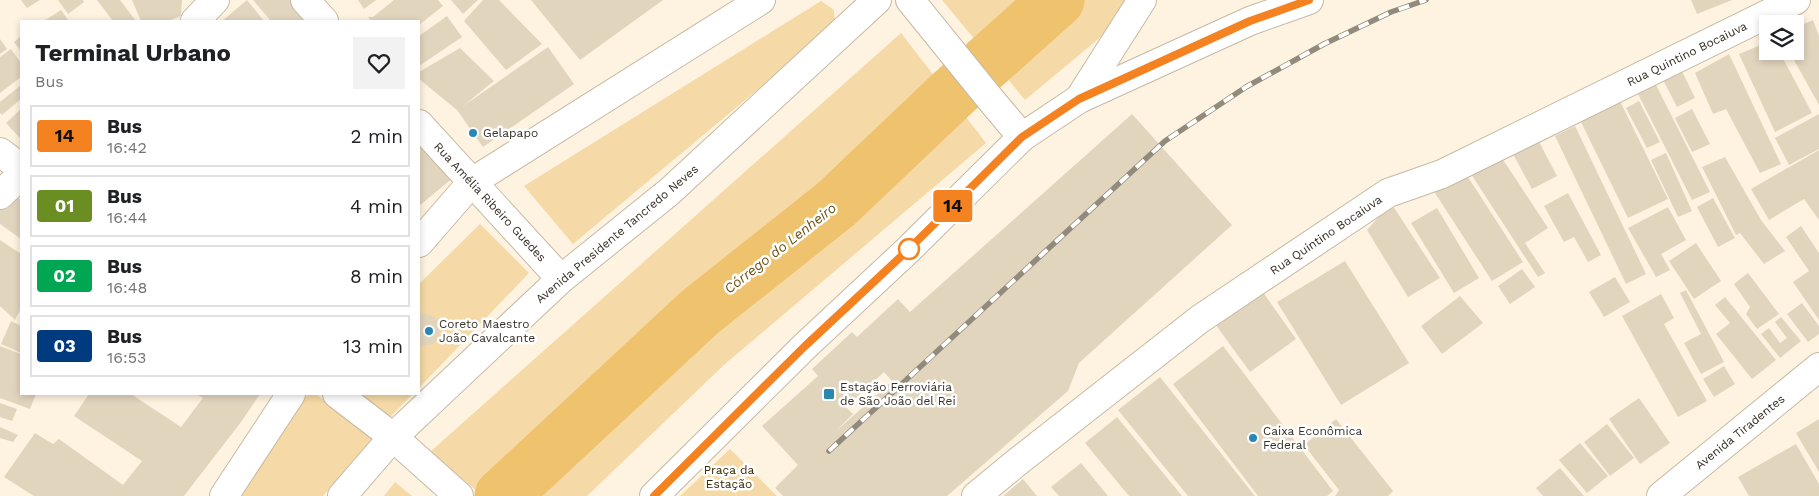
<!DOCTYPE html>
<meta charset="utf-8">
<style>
body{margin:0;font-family:"Work Sans",sans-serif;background:#f2f2f2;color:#202124;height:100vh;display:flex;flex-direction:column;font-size:19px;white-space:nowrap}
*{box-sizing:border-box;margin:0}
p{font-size:16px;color:#757577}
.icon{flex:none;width:28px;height:28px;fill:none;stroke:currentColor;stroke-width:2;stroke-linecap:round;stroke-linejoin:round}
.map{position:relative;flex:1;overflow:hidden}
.panel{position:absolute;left:20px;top:20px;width:400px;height:375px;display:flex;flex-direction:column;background:#fff;border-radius:0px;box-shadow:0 2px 8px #0003}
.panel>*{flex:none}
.badge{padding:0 10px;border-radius:4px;font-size:18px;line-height:32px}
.buttons{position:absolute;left:1759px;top:15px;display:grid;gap:10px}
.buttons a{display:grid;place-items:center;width:45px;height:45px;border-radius:0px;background:#fff;box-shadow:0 2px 8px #0003;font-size:25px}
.map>.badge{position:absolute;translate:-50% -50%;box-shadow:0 0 0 2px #fff}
.round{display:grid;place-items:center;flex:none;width:52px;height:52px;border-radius:0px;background:#f2f2f2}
.head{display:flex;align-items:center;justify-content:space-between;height:85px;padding:0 15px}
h1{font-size:24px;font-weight:700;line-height:38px}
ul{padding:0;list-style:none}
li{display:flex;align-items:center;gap:15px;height:62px;margin:0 10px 8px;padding:0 5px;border:2px solid #e0e0e0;border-radius:0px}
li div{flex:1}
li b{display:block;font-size:19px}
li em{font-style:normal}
li .badge{min-width:55px;font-weight:700;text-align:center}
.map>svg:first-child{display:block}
.green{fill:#f5d9a6}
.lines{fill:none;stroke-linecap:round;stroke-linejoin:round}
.river{stroke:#efc26d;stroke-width:55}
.building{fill:#e2d5be;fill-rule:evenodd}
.minor-casing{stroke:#c6baa3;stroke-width:30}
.tertiary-casing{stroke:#c6baa3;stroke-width:30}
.secondary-casing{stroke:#c6baa3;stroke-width:30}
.trunk-casing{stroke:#c6baa3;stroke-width:30}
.minor{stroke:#fff;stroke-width:28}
.tertiary{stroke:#fff;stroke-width:28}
.secondary{stroke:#fff;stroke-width:28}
.trunk{stroke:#fff;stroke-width:28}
.rail-casing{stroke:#928a7c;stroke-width:5.5}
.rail{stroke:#fff;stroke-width:4;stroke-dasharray:11;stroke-linecap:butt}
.line-casing{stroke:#fff;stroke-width:11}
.line{stroke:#f58220;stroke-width:8}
.poi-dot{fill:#2888b3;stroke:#fff;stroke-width:2}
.stop-dot{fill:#fff;stroke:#f58220;stroke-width:2.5}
.labels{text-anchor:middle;stroke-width:5;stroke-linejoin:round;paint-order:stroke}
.street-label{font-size:12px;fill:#342f26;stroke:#fff}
.poi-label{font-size:12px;fill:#342f26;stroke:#fff;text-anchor:start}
.park-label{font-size:12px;fill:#382700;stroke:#fff}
.water-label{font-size:14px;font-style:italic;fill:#6f5210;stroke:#fff}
</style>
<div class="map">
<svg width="1819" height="496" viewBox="0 0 1819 496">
<rect width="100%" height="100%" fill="#fef3e0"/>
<path class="green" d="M 942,0 L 1135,0 L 1115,25 L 1025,100 Z
M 821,1 L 834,10 L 835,25 L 573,244 L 524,186 Z
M 901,33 L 986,143 L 725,364 L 587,496 L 483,496 L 430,452 Z
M 480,224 L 529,273 L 419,388 L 419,284 Z
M 308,394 L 316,394 L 374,438 L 323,496 L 241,496 Z
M 339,394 L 413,394 L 382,425 Z
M 730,449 L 777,496 L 680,496 Z
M 395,482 L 412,496 L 384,496 Z"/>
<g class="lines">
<path class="river" d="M 502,496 L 700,312 L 836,204 L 954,92 L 1057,0"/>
</g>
<path class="building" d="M 21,0 L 40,0 L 27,8 Z
M 58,0 L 83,0 L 84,2 L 68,14 Z
M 97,0 L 120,0 L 136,21 L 113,21 Z
M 132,0 L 182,0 L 181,16 L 168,21 L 141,21 Z
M 247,0 L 264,21 L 222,21 Z
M 253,0 L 292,0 L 310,21 L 271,21 Z
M 358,0 L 376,0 L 364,9 Z
M 394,0 L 438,0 L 443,6 L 419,25 L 419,21 L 371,21 L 368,17 L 373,17 Z
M 451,0 L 478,0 L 463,14 Z
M 483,0 L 499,0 L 542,44 L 506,70 L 464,21 Z
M 531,0 L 663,0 L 580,60 Z
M 1691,0 L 1732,0 L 1697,14 Z
M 61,10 L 69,21 L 44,21 Z
M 447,16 L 462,37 L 419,66 L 419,36 Z
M 1813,20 L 1819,36 L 1819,105 L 1789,51 L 1795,51 L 1795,28 Z
M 21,36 L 21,51 L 14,42 Z
M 0,39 L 7,49 L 0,54 Z
M 1768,42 L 1768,51 L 1779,51 L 1812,113 L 1775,132 L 1739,54 Z
M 548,47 L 574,84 L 483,147 L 457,110 L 419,79 L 419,72 L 460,48 L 494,81 L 463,106 Z
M 11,49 L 21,63 L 21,77 L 0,93 L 0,57 Z
M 1729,54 L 1781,164 L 1760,173 L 1726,109 L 1713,114 L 1695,73 Z
M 1680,67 L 1695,98 L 1677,107 L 1661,76 Z
M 21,85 L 21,99 L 2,115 L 0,113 L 0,102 Z
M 1656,85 L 1710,192 L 1692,200 L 1638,94 Z
M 1619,99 L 1668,199 L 1628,218 L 1579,118 Z
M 1639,101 L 1660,142 L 1647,148 L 1626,108 Z
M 21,109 L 21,139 L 6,123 Z
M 1692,109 L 1710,144 L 1692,152 L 1675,118 Z
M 1132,114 L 1232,225 L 1079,363 L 1068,391 L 947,496 L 783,496 L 775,488 L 798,465 L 762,426 L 818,376 L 812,369 L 852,332 L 857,337 L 898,299 L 910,312 ZM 884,372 L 892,381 L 835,432 L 853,414 L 846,407 Z
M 1819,114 L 1819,149 L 1789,165 L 1775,138 Z
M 1575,126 L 1646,274 L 1626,284 L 1555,136 Z
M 419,132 L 454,177 L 419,206 Z
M 1538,140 L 1557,176 L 1532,189 L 1513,154 Z
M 1819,150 L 1819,220 L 1804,199 L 1769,220 L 1751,189 Z
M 1498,152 L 1548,228 L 1525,243 L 1545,273 L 1538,277 L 1469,171 Z
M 1666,153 L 1692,211 L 1678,217 L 1651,160 Z
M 1725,157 L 1761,220 L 1785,251 L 1764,264 L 1740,233 L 1736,235 L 1702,167 Z
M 1466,174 L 1523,262 L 1492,281 L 1435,193 L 1445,180 Z
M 12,193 L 21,200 L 21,239 L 0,224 L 0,209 Z
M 1568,193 L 1601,255 L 1588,262 L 1574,237 L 1564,242 L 1544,206 Z
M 1713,198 L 1735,238 L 1718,247 L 1697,207 Z
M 1391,203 L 1440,278 L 1408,297 L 1367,230 Z
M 1668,207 L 1686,240 L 1661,254 L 1670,270 L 1656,277 L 1628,228 Z
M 1437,208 L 1479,278 L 1454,293 L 1411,223 Z
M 1801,226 L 1819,253 L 1819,320 L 1793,282 L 1809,271 L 1786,237 Z
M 0,240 L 21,254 L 21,308 L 15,320 L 0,306 Z
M 1696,243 L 1721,281 L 1694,299 L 1669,261 Z
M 1345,261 L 1409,363 L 1341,405 L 1277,302 Z
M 1522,269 L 1535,287 L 1510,304 L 1498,286 Z
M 1748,273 L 1779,314 L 1757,329 L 1746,314 L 1750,307 L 1734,284 Z
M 1615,277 L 1630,302 L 1604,317 L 1589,292 Z
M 1260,288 L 1296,339 L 1250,372 L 1213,321 Z
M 1686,290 L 1724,362 L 1701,374 L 1684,343 L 1701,334 L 1680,293 Z
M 1661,294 L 1674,318 L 1664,324 L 1707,401 L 1678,417 L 1622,316 Z
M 1460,296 L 1483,323 L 1442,354 L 1421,326 Z
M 1725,297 L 1776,360 L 1752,379 L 1716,334 L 1730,323 L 1715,305 Z
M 1802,303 L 1819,326 L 1819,334 L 1808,342 L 1787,314 Z
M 425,313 L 436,318 L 439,325 L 440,336 L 433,344 L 420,346 L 419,314 Z
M 1781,317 L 1801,341 L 1780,358 L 1761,334 L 1769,328 L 1780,343 L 1787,338 L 1775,322 Z
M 11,321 L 21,326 L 21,353 L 1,344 Z
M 0,346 L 21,354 L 21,394 L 36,394 L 30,409 L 0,398 Z
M 1223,346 L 1333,491 L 1327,496 L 1258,496 L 1173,384 Z
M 1724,366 L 1735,384 L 1714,397 L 1703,379 Z
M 1160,377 L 1255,496 L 1188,496 L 1118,410 Z
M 89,394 L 131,394 L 181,427 L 203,398 L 196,394 L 260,394 L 241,422 L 184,496 L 34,496 L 4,477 L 35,433 L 53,444 L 59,439 L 123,485 L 142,461 L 74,416 Z
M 1639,398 L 1670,443 L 1640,464 L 1609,419 Z
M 0,403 L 17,409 L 12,421 L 0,417 Z
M 1117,417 L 1182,496 L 1129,496 L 1085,443 Z
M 1336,419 L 1393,491 L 1388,496 L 1335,496 L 1339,490 L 1304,445 Z
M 1819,419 L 1819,472 L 1796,433 Z
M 1607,424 L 1634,458 L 1610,476 L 1584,442 Z
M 0,427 L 18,435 L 13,442 L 0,438 Z
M 1580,443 L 1608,476 L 1587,493 L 1559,460 Z
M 1796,444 L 1819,484 L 1819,496 L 1749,496 L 1738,477 Z
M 1081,463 L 1108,496 L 1059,496 L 1051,487 Z
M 1560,468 L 1584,496 L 1543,496 L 1536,488 Z
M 1023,479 L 1037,496 L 1003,496 Z"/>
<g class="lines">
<defs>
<path id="minor" d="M 305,0 L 324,21
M 910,0 L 991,100 L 1022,137
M 195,21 L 215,0
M 1079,99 L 1142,0
M 419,124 L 561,279
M 0,195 L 21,175
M 342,496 L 393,437
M 976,496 L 1016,463 L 1200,319 L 1388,193 L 1442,174 L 1796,0
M 1661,496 L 1819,367"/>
<path id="tertiary" d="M 0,152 L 21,168
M 337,394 L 393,437"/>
<path id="secondary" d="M 459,496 L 393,437 L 561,279 L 669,192 L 877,0"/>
<path id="trunk" d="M 419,243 L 472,182 L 761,0
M 224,496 L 291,394
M 654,496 L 804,347 L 909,249 L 1022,137 L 1079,99 L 1250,21 L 1309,0"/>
</defs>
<use href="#minor" class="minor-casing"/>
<use href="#tertiary" class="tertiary-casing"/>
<use href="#secondary" class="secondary-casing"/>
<use href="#trunk" class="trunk-casing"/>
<use href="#minor" class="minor"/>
<use href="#tertiary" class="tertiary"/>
<use href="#secondary" class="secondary"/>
<use href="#trunk" class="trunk"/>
<defs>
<path id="rail" d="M 829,451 L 1165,141 L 1246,87 L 1324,44 L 1391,12 L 1426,0"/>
</defs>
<use href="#rail" class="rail-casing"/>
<use href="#rail" class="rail"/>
</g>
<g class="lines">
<defs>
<path id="line" d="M 654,496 L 804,347 L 909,249 L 1022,137 L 1079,99 L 1250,21 L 1309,0"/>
</defs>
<use href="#line" class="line-casing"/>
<use href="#line" class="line"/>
</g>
<g class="poi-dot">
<circle cx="473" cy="133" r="5"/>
<circle cx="429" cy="331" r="5"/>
<rect x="823" y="388" width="12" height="12" rx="2.5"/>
<circle cx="1253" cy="438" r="5"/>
</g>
<circle class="stop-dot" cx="909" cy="249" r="10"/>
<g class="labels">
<g class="street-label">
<text transform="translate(1687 54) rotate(-26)" y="4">Rua Quintino Bocaiuva</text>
<text transform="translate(490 202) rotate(47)" y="4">Rua Amélia Ribeiro Guedes</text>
<text transform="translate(617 234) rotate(-40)" y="4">Avenida Presidente Tancredo Neves</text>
<text transform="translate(1326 235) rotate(-34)" y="4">Rua Quintino Bocaiuva</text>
<text transform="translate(1740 432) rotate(-39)" y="4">Avenida Tiradentes</text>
</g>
<g class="poi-label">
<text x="483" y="137">Gelapapo</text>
<text x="439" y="328">Coreto Maestro<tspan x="439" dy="14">João Cavalcante</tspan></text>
<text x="840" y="391">Estação Ferroviária<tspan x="840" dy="14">de São João del Rei</tspan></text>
<text x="1263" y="435">Caixa Econômica<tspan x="1263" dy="14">Federal</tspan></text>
</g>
<g class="park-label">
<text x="729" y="474">Praça da<tspan x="729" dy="14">Estação</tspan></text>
</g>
<g class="water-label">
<text transform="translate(780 248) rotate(-38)" y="5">Córrego do Lenheiro</text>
</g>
</g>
</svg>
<div class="buttons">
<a><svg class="icon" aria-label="layers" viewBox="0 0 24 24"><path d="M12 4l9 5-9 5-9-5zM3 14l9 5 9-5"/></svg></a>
</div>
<b class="badge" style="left:953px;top:206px;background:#f58220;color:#111">14</b>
<section class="panel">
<div class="head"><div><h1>Terminal Urbano</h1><p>Bus</p></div><a class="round"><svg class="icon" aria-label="heart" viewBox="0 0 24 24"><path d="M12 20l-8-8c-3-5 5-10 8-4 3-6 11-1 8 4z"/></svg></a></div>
<ul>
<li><span class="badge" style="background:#f58220;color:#111">14</span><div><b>Bus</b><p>16:42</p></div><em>2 min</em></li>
<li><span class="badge" style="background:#6b8e23;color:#fff">01</span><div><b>Bus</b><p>16:44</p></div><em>4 min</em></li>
<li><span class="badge" style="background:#00a651;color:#fff">02</span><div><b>Bus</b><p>16:48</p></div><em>8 min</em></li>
<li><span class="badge" style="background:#003b80;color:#fff">03</span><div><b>Bus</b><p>16:53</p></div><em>13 min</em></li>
</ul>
</section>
</div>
